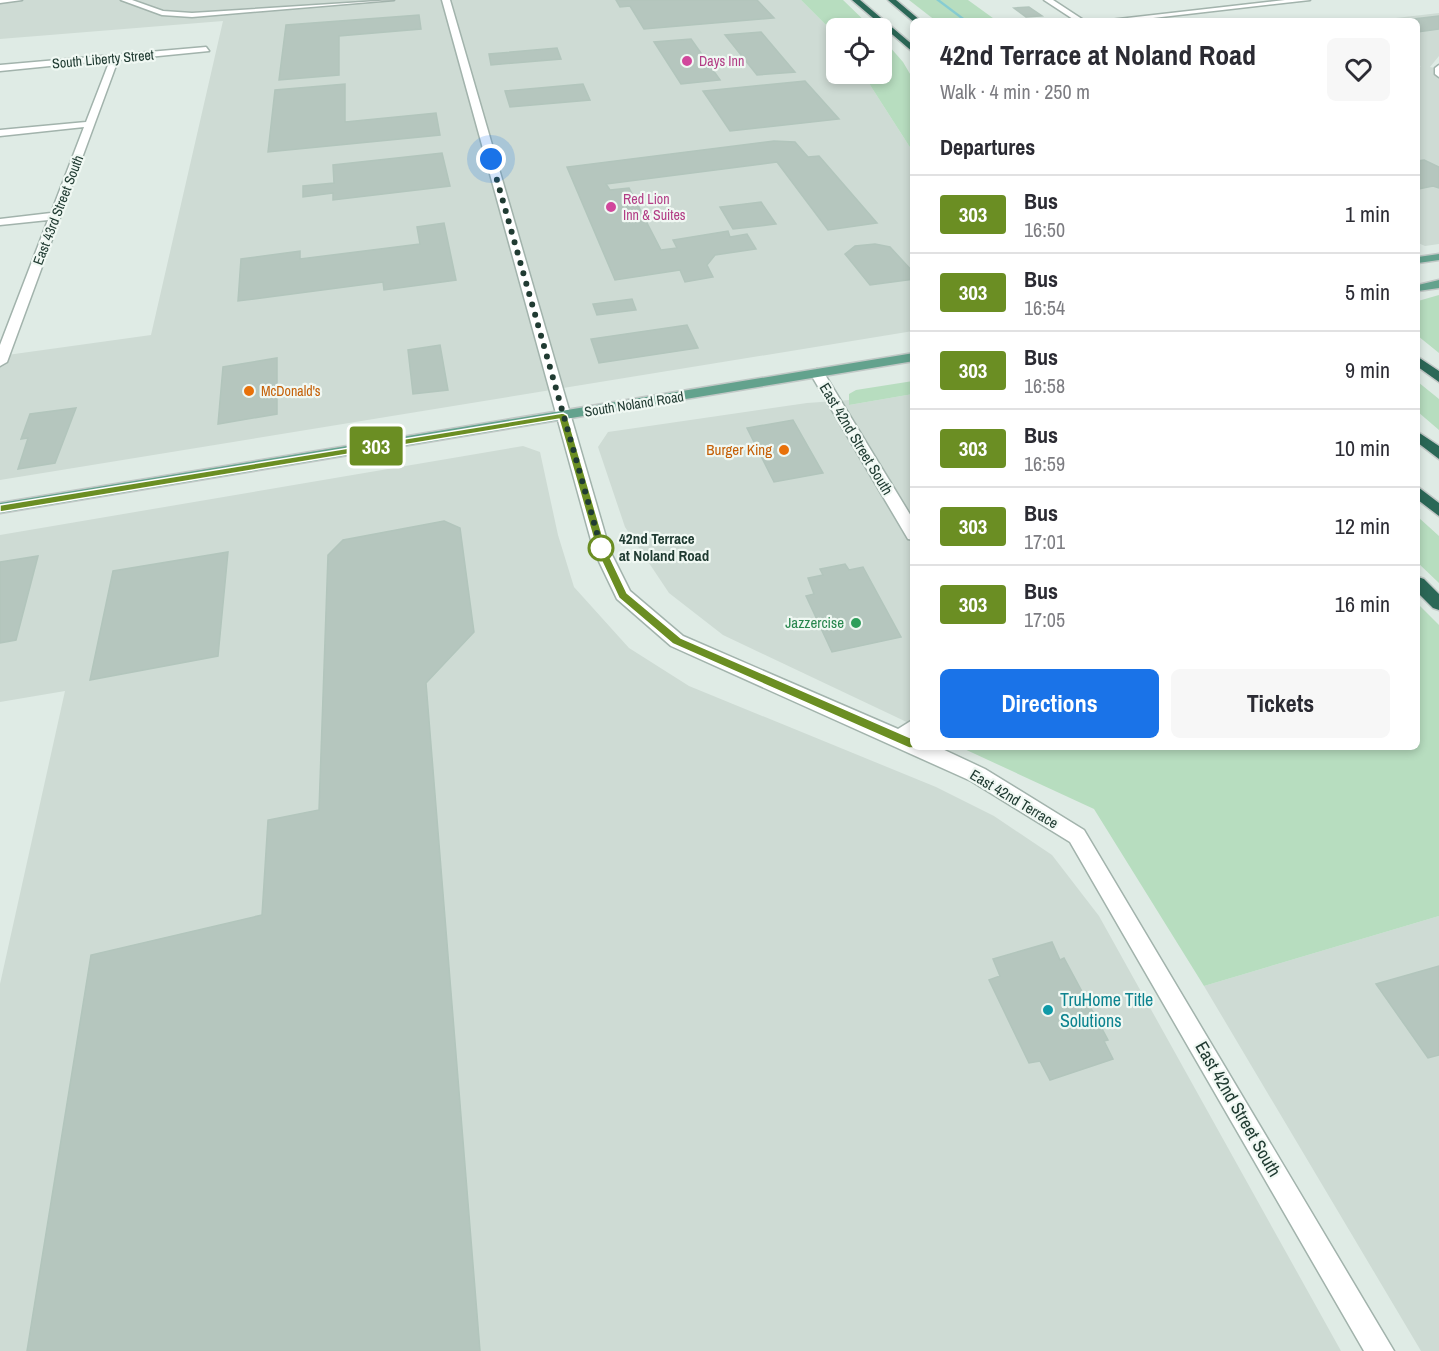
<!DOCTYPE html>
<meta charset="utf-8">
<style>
body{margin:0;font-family:"Archivo Narrow",sans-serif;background:#f7f7f7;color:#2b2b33;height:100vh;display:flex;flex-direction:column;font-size:22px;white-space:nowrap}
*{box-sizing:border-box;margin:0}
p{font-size:20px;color:#7c7c81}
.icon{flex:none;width:33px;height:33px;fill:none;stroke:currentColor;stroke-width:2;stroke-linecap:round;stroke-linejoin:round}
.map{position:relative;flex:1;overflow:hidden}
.sheet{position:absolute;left:910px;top:18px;width:510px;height:732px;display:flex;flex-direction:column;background:#fff;border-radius:9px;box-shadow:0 3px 9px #0003}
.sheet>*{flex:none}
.badge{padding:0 12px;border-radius:4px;font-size:21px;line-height:39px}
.buttons{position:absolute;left:826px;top:18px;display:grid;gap:12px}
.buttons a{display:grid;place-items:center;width:66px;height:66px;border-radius:9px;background:#fff;box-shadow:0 3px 9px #0003;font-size:30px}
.you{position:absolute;width:30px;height:30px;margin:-15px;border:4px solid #fff;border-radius:50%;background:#1a73e8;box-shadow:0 0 0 9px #1a73e833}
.map>.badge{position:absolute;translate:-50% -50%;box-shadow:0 0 0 3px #fff}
h2{padding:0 30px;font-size:22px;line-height:54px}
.round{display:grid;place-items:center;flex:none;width:63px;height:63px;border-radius:9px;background:#f7f7f7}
.summary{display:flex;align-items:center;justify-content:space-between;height:102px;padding:0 30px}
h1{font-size:28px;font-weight:700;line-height:45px}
.action{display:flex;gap:12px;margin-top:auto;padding:12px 30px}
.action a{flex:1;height:69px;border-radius:9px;background:#1a73e8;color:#fff;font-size:24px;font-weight:700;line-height:69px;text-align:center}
.action a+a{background:#f7f7f7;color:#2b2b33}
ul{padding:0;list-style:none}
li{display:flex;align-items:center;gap:18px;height:78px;padding:0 30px;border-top:2px solid #e1e1e2}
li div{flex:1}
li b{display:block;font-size:22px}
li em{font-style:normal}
li .badge{min-width:66px;font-weight:700;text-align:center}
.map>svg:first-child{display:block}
.built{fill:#cedbd4}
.green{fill:#b7ddbf}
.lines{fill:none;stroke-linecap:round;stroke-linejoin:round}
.stream{fill:#86ccd2;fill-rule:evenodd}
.building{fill:#b5c6be;stroke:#b2c5bc;stroke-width:1.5}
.minor-casing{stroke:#a2b3ac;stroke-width:3}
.primary-casing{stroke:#c1c8c6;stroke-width:3}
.motorway-casing{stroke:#c1c8c6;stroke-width:3}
.minor{fill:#fff;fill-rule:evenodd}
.primary{fill:#63a28d;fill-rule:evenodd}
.motorway{fill:#2b6857;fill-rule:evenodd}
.line{fill:#6b8e23;stroke:#fff;stroke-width:1.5}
.walk{stroke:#203b32;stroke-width:6;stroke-dasharray:0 10.8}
.hotel-dot{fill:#d1479c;stroke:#f0f8f3;stroke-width:2}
.food-dot{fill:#e8710a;stroke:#f0f8f3;stroke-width:2}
.stop-dot{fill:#fff;stroke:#6b8e23;stroke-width:3}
.leisure-dot{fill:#2e9e5b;stroke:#f0f8f3;stroke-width:2}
.culture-dot{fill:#0f9aa8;stroke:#f0f8f3;stroke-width:2}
.labels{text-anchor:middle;stroke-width:4.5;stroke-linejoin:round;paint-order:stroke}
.far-street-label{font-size:14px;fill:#203b32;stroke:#f0f8f3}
.far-hotel-label{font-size:14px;fill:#b23c85;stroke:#f0f8f3;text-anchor:start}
.far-food-label{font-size:14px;fill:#c56008;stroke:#f0f8f3;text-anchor:start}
.street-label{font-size:15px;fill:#203b32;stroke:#f0f8f3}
.food-label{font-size:15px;fill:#c56008;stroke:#f0f8f3;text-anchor:end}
.stop-label{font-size:15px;font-weight:bold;fill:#203b32;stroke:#f0f8f3;text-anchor:start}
.leisure-label{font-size:15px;fill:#27864d;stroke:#f0f8f3;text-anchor:end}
.near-culture-label{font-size:18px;fill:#0d838f;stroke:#f0f8f3;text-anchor:start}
.near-street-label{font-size:18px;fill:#203b32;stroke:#f0f8f3}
</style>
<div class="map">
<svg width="1439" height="1351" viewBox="0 0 1439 1351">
<rect width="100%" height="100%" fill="#dfebe5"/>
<path class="built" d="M 0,0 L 801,0 L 837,36 L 837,74 L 863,74 L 913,152 L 913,331 L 0,480 L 0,356 L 151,335 L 223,21 L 0,39 Z
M 1439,13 L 1439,56 L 1430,67 L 1439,69 L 1439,244 L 1425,246 L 1418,243 L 1418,67 L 1421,67 L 1418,64 L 1418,21 L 1370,21 Z
M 913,394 L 913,725 L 723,635 L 669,593 L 625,527 L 598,447 L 608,432 L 807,403 L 849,400 L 849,405 Z
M 523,446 L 540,452 L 558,535 L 574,587 L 629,648 L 689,686 L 936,787 L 994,816 L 1052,855 L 1099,916 L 1341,1351 L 0,1351 L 0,984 L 65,691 L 0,702 L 0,535 Z
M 1439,916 L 1439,1351 L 1421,1351 L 1204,986 Z"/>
<path class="green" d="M 801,0 L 843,0 L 872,28 L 837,28 L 837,36 Z
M 909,0 L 968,0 L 997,21 L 936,21 Z
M 882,38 L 903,62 L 913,79 L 913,152 L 863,74 L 882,74 Z
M 1439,295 L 1439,353 L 1418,336 L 1418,301 Z
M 913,381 L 913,394 L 849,405 L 849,394 L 856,390 Z
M 1418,382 L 1439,399 L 1439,430 L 1418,412 Z
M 1418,517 L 1439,536 L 1439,583 L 1418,563 Z
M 1418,604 L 1439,625 L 1439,916 L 1204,986 L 1094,809 L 960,747 L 1418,747 Z"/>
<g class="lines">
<path class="stream" d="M 936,0 L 940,0 L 968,21 L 964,21 Z"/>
</g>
<path class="building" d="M 616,0 L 757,0 L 774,18 L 644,29 L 630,6 L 620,7 Z
M 1029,7 L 1042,16 L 1026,17 L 1014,8 Z
M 419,15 L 421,29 L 339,36 L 339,75 L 279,80 L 286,25 Z
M 1439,16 L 1439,29 L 1418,32 L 1418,21 L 1396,21 Z
M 761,32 L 795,72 L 757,75 L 725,35 Z
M 691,39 L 720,80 L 681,84 L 654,42 Z
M 557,48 L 561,59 L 491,65 L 489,54 Z
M 805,81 L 839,119 L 730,131 L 703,91 Z
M 345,84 L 345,122 L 436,113 L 440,135 L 268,152 L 275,90 Z
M 583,84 L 590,100 L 510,107 L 505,91 Z
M 774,141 L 795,142 L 808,157 L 819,156 L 877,223 L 828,230 L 777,162 L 606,184 L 610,190 L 629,188 L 661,250 L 677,248 L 673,240 L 728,231 L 730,237 L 747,234 L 756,249 L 715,255 L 707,265 L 713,277 L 685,282 L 680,270 L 615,280 L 567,167 Z
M 442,153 L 450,186 L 333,200 L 333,193 L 303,197 L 303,186 L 334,183 L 333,165 Z
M 1424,160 L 1439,167 L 1439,188 L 1433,186 L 1418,189 L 1418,161 Z
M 761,202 L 776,224 L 733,229 L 720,207 Z
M 444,223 L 456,280 L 384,290 L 383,282 L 238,301 L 241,259 L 300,251 L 300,259 L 420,244 L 417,227 Z
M 875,244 L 890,247 L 914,273 L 914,279 L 870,285 L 845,254 L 855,246 Z
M 632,299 L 636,310 L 597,315 L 593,304 Z
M 687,325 L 698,348 L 599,363 L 591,339 Z
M 440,345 L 448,390 L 413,394 L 408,350 Z
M 277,358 L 277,414 L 218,424 L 223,367 Z
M 76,408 L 55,463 L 18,469 L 28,438 L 21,439 L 30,414 Z
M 793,420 L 823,473 L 774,482 L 747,428 Z
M 444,521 L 460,528 L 474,632 L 426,683 L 480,1351 L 27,1351 L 91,955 L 262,915 L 268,820 L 319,810 L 328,555 L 343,540 Z
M 228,552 L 218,656 L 90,680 L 113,571 Z
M 38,556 L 16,640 L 0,643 L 0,562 Z
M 845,564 L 849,570 L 863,567 L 901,637 L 832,652 L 806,596 L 814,594 L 808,578 L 823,575 L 820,569 Z
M 1052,942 L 1060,960 L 1064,958 L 1108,1040 L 1104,1041 L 1113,1059 L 1050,1080 L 1040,1061 L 1029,1063 L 989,980 L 1000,976 L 993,959 Z
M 1439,966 L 1439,1055 L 1428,1058 L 1376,984 Z"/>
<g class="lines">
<defs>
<path id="minor" d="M 0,0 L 22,0 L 0,3 Z
M 121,0 L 132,0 L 163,11 L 192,13 L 394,0 L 192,17 L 162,15 Z
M 442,0 L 450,0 L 610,551 L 630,591 L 683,636 L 898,729 L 914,719 L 914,747 L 938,747 L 985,769 L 1084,830 L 1394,1351 L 1364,1351 L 1070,842 L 971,781 L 671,646 L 617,599 L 594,551 Z
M 1044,0 L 1053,0 L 1085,21 L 1076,21 Z
M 1285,0 L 1310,0 L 1127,21 L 1101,21 Z
M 206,47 L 209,51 L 118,60 L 7,362 L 0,366 L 0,345 L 48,220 L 0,225 L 0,219 L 51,213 L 84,127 L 0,136 L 0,130 L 86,122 L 110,60 L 0,71 L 0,65 Z
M 1439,65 L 1439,77 L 1435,74 L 1435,68 Z
M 817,369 L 824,373 L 914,521 L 914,540 L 908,539 L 810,373 Z"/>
<path id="primary" d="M 1439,254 L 1439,260 L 1418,263 L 1418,257 Z
M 1439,280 L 1439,288 L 1418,291 L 1418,285 Z
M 914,353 L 914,361 L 0,513 L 0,503 Z"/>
<path id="motorway" d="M 852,0 L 860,0 L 914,46 L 914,53 Z
M 888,0 L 896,0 L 921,21 L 914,22 Z
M 1418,357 L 1439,371 L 1439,382 L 1418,367 Z
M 1418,432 L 1439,446 L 1439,459 L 1418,443 Z
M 1418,487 L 1439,503 L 1439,516 L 1418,500 Z
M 1418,577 L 1424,579 L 1439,594 L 1439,610 L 1433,608 L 1418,593 Z"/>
</defs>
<use href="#minor" class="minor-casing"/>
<use href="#primary" class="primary-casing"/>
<use href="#motorway" class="motorway-casing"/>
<use href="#minor" class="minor"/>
<use href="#primary" class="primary"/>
<use href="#motorway" class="motorway"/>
</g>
<path class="line" d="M 563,413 L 567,415 L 607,551 L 627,593 L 681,638 L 918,741 L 918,748 L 909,748 L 673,644 L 619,598 L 597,551 L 559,419 L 0,512 L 0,505 Z"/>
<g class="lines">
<path class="walk" d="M 491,159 L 602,551 L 601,548"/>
</g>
<g class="hotel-dot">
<circle cx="687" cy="61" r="6"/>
<circle cx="611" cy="207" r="6"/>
</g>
<g class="food-dot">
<circle cx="249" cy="391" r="6"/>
<circle cx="784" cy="450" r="6"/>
</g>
<circle class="stop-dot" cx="601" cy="548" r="12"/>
<circle class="leisure-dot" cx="856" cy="623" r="6"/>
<circle class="culture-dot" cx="1048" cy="1010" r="6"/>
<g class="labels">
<g class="far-street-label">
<text transform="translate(103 59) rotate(-5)" y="5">South Liberty Street</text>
<text transform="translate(58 210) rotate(-69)" y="5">East 43rd Street South</text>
<text transform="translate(634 404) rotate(-9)" y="5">South Noland Road</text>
</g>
<g class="far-hotel-label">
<text x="699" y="66">Days Inn</text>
<text x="623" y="204">Red Lion<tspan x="623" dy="16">Inn &amp; Suites</tspan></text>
</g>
<g class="far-food-label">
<text x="261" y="396">McDonald's</text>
</g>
<g class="street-label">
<text transform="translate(856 439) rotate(59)" y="5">East 42nd Street South</text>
<text transform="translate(1014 799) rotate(31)" y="5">East 42nd Terrace</text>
</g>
<g class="food-label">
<text x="772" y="455">Burger King</text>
</g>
<g class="stop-label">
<text x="619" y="544">42nd Terrace<tspan x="619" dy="17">at Noland Road</tspan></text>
</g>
<g class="leisure-label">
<text x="844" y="628">Jazzercise</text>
</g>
<g class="near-culture-label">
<text x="1060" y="1006">TruHome Title<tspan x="1060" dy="21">Solutions</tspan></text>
</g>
<g class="near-street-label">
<text transform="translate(1238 1109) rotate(60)" y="6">East 42nd Street South</text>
</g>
</g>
</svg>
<div class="buttons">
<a><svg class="icon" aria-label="locate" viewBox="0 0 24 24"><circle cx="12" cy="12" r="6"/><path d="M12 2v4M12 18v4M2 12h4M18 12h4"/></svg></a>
</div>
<div class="you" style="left:491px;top:159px"></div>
<b class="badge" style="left:376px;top:446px;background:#6b8e23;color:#fff">303</b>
<section class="sheet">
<div class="summary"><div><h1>42nd Terrace at Noland Road</h1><p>Walk · 4 min · 250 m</p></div><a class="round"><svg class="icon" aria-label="heart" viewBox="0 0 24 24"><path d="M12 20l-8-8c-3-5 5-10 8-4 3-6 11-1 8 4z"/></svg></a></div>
<h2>Departures</h2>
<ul>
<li><span class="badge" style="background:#6b8e23;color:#fff">303</span><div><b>Bus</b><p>16:50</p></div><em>1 min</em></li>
<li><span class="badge" style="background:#6b8e23;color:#fff">303</span><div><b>Bus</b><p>16:54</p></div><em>5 min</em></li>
<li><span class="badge" style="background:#6b8e23;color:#fff">303</span><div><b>Bus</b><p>16:58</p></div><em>9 min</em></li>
<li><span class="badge" style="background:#6b8e23;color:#fff">303</span><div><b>Bus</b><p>16:59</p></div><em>10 min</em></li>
<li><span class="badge" style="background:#6b8e23;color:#fff">303</span><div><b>Bus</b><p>17:01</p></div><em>12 min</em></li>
<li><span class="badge" style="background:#6b8e23;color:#fff">303</span><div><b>Bus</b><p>17:05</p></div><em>16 min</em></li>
</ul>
<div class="action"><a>Directions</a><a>Tickets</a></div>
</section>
</div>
